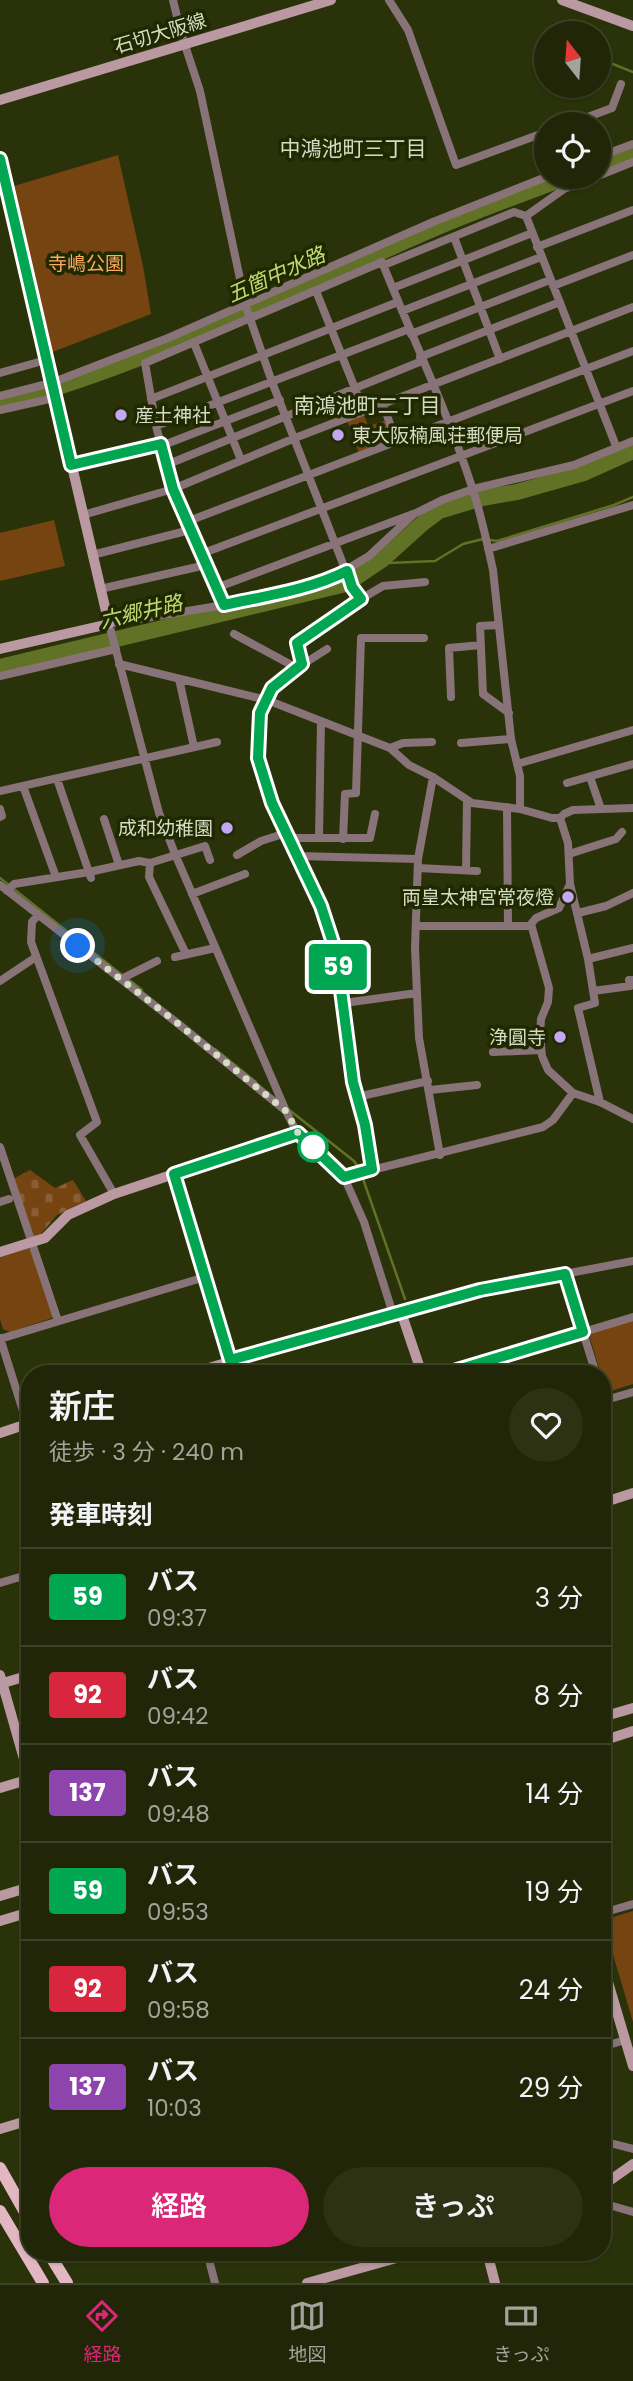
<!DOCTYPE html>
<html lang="ja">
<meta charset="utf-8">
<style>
body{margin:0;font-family:Poppins,"Noto Sans JP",sans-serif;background:#2d3215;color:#f1f3f6;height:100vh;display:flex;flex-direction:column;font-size:26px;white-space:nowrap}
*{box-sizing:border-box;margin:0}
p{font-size:23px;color:#a2a59b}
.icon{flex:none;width:38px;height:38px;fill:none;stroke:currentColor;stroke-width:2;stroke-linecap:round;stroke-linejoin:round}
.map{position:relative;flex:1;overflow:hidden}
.drawer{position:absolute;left:21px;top:1365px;width:590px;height:896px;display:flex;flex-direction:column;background:#202607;border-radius:28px;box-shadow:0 2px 5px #0004,0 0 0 2px #3d4328}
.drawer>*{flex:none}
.badge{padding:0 14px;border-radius:5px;font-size:24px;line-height:46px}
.needle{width:46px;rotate:343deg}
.tools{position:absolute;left:534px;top:21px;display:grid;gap:14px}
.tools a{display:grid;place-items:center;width:77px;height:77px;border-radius:50%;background:#202607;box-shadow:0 2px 5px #0004,0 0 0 2px #3d4328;font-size:35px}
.you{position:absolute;width:35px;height:35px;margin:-18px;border:5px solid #fff;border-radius:50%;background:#1a73e8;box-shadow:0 0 0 10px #1a73e833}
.map>.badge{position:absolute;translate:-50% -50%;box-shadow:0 0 0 4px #fff}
h2{padding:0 28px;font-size:26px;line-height:63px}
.round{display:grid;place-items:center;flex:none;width:74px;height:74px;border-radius:37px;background:#2d3215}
.head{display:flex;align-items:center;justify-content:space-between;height:119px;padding:0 28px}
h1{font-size:33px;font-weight:600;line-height:52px}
.cta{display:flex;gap:14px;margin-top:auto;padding:14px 28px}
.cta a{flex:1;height:80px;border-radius:42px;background:#db2777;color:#fff;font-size:28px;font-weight:600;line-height:80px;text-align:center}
.cta a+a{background:#2d3215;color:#f1f3f6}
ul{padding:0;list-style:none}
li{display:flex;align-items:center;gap:21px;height:98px;padding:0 28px;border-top:2px solid #3d4328}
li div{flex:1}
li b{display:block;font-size:26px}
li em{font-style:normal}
li .badge{min-width:77px;font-weight:700;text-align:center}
.tabs{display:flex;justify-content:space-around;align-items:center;height:98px;border-top:2px solid #3d4328;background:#202607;font-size:19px;color:#a2a59b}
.tabs a{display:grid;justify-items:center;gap:4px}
.tabs .active{color:#db2777}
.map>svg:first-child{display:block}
.cemetery{fill:url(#cemetery-stones)}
.park{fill:#764411}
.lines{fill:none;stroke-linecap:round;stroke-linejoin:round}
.stream{stroke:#617226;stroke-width:2.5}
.river{stroke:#617226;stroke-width:16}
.street{stroke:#887378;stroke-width:8}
.secondary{stroke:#bb99a2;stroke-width:10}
.primary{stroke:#e3b7c2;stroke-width:12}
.line-casing{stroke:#fff;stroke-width:16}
.line{stroke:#00a651;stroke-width:10}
.walk{stroke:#d5dcc5;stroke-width:7;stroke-dasharray:0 12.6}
.poi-dot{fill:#c3a7f2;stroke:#202800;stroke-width:2.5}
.stop-dot{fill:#fff;stroke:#00a651;stroke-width:3.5}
.labels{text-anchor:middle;stroke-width:7;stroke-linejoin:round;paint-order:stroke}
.street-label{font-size:19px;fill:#d5dcc5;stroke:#202800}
.park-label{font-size:19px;fill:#ffac62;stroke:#202800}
.poi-label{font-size:19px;fill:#d5dcc5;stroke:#202800;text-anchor:end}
.neighbourhood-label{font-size:21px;fill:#d5dcc5;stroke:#202800}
.water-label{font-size:21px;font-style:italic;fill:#c0da73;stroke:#202800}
</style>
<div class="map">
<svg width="633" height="2283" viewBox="0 0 633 2283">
<defs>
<pattern id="cemetery-stones" width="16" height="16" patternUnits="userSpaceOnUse" patternTransform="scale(1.75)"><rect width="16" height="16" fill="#764411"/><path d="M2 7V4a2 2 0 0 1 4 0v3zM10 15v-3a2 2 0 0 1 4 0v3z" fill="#895e32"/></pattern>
</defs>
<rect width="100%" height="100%" fill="#2a3209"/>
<path class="cemetery" d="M 30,1170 L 55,1188 L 73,1180 L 86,1201 L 57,1215 L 40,1235 L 34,1237 L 13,1179 Z"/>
<path class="park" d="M 118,155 L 143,266 L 151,314 L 50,353 L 32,275 L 14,186 Z
M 363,413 L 368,426 L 387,420 L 395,440 L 359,453 L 347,420 Z
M 54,520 L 65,566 L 0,581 L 0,533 Z
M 29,1248 L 33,1251 L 54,1311 L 52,1318 L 10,1332 L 3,1329 L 0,1319 L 0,1257 Z
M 633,1320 L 633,1384 L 611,1391 L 605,1388 L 590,1338 L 592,1332 Z
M 633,1911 L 633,2022 L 604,1924 L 607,1919 Z"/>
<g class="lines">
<path class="stream" d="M 603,60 L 633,72
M 489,540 L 497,541 L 614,505 L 633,497
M 383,559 L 389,563 L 435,561 L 463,544 L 483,539
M 0,878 L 122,975
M 128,979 L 142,990
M 215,1049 L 256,1082
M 288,1109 L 354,1161 L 360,1170
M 362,1176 L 405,1299"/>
<path class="river" d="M 598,165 L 633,151
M 0,404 C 148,365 284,294 424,233 C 471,212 520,195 567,177
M 0,667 L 346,584 L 383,559 L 423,523 L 439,511 L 482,498 L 517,492 L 584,473 L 633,451"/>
<path class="street" d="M 173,0 L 181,33 L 200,91 L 246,307 L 272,382 L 352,587 L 361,599 L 297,643 L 302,665 C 277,684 260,698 258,732 C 254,795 297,849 321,905 C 327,919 331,935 335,950 C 345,984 344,1020 349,1055 C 355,1094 366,1131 372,1169
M 389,0 L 408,30 L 456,165 L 546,132
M 569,124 L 612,108 L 621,84
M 598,157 L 633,144
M 598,176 L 633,162
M 526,216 L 616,446
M 526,216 L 564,189 L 595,177
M 454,237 L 500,359
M 537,247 L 633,210
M 384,265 L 514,212 L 526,216
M 553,286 L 633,255
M 393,288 L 532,233
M 316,291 L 364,411
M 402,311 L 541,257
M 411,334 L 550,280
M 194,343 L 241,460
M 420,357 L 560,302
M 0,373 L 46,360
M 0,396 L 51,383 L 168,338 L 433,222 L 546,177
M 151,399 L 398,302
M 383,404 L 396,441
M 0,410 L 54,398
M 156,426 L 409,329
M 161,446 L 280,400
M 71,465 L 161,444
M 166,465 L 422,361
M 83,515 L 173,489 L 295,438 L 633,307
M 186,522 L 633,351
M 488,549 L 633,505
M 201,554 L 633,391
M 92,555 L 190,530
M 216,588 L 413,514
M 100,589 L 206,565
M 361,599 L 383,586 L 425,582
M 224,605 L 173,489 L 156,426 L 145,363 L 382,262 C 412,337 447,410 472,487 C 481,514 487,542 493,570 L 511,739 L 520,776 L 520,809
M 499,625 L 480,626 L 483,694 L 509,713
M 234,634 L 297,668
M 119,664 L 267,700 L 390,748 L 409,765 L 433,777 L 472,803 L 520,809 L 552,818 L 560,818 L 564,814 L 573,810 L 633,808
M 302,665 L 327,649
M 0,676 L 116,649
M 179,679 L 194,747
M 451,697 L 449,648 L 481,645
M 461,743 L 511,739
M 390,748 L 403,743 L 432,742
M 517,764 L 633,730
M 433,777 L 418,859 L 415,948 L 419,1038 L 440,1155
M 590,777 L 601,809
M 57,779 L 91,878
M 567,783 L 633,764
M 23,786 L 56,877
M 0,791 L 217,742
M 507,807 L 508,926
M 0,809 L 2,816 L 0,817
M 560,818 L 568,843 L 570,884 L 588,959 L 595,1003 L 578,1008 L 600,1102
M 104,819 L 119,865
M 288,838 L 370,838 L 375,814
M 319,838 L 321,721
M 343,839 L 345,794 L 356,793 L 361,638 L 424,638
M 569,854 L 616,839 L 622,832
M 237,855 L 261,841 L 286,833
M 297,856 L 418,859
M 150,863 L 149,877 L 186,954
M 418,868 L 477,871
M 466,870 L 467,800
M 570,884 L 559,908 L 536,918 L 531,924 L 549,988 L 548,1002 L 541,1019 L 540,1034 L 542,1056 L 548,1070 L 573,1093 L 600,1102 L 633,1119
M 0,885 L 176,1022 L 286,1111
M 7,891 L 14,884 L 89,872 L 139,861 L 150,863 L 205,846 L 210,860
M 192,894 L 245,874
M 578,913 L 606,906 L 633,893
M 38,915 L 32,922 L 31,942 L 97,1122 L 80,1135 L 114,1194
M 416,926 L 531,926
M 175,957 L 215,948
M 588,959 L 633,948
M 121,979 L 157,961
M 0,981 L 36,957
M 593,991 L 630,986 L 629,980 L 633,980
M 344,1003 L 417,993
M 493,1052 L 541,1050
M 430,1090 L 477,1085
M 357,1097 L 428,1081
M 0,1147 L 58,1321
M 174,1174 L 230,1360
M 344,1177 L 543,1127 L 553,1120 L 573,1093
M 0,1202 L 9,1199
M 565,1274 L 596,1374
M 401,1312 L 480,1290 L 633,1261
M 393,1314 L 364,1222 L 344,1177 L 297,1133 L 286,1111 L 175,854 L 159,813 L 109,624 L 224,605 L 332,578 L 369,556 L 414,514 L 442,500 L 473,489 L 574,465 L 633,441
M 0,1338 L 30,1433
M 0,1339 L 205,1277
M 444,1374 L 633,1317
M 602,1401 L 633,1392
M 0,1583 L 30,1574
M 602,1913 L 633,1904
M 602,2047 L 625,2040
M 602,2141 L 633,2149
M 602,2203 L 633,2212
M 207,2252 L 215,2283"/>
<path class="secondary" d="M 562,0 L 633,26
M 0,100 L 331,0
M 0,159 L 109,624 L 0,649
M 0,1252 L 45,1238 L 68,1215 L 114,1194 L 297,1133
M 188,1374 L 401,1312 L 422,1374
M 0,1433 L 30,1423
M 602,1503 L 633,1493
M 0,1675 L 30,1780
M 0,1684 L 30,1675
M 602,1717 L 633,1708
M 602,1741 L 633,1731
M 0,1788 L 30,1779
M 0,1896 L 30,1887
M 0,1921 L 30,1912
M 602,1962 L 633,2066
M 0,2129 L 30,2120
M 602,2186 L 633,2164
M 487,2252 L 495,2283
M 307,2283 L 418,2252"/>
<path class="primary" d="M 0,2168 L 30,2221
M 0,2211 L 43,2283
M 48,2252 L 67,2283"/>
</g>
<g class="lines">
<defs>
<path id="line" d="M 0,159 L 71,465 L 161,444 L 173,489 L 224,605 C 265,596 309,590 347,571 L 352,587 L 361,599 L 297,643 L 302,664 L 272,688 L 260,713 L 258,758 L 272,803 L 321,906 L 336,952 L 353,1082 L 365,1125 L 372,1169 L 344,1177 L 298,1133 L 174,1174 L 230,1360 L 480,1290 L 565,1274 L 583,1332 L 444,1374"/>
</defs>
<use href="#line" class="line-casing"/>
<use href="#line" class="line"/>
<path class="walk" d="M 78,946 L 176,1022 L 286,1111 L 298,1133 L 313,1147"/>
</g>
<g class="poi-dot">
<circle cx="121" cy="415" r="7"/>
<circle cx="338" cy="435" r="7"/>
<circle cx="227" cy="828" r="7"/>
<circle cx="568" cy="897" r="7"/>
<circle cx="560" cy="1037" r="7"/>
</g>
<circle class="stop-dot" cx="313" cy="1147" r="14"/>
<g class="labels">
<g class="street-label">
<text transform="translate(160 33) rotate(-17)" y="7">石切大阪線</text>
</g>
<g class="park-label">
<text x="86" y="270">寺嶋公園</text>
</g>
<g class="poi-label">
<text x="135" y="422" text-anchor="start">産土神社</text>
<text x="352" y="442" text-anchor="start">東大阪楠風荘郵便局</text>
<text x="213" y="835">成和幼稚園</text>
<text x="554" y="904">両皇太神宮常夜燈</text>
<text x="546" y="1044">浄圓寺</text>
</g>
<g class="neighbourhood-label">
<text x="353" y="156">中鴻池町三丁目</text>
<text x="367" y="413">南鴻池町二丁目</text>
</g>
<g class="water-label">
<text transform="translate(276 275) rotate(-24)" y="7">五箇中水路</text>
<text transform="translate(141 612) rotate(-13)" y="7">六郷井路</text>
</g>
</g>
</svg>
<div class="tools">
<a><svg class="needle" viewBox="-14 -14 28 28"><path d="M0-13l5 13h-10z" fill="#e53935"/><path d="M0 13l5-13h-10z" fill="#a2a59b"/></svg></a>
<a><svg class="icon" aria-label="locate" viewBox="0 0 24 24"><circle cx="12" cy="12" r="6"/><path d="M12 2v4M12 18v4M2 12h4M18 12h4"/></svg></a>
</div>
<div class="you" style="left:78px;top:946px"></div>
<b class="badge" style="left:338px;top:967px;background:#00a651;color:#fff">59</b>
<section class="drawer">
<div class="head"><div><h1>新庄</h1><p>徒歩 · 3 分 · 240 m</p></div><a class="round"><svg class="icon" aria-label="heart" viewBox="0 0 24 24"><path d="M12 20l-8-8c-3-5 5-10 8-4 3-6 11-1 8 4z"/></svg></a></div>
<h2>発車時刻</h2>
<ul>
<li><span class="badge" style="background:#00a651;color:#fff">59</span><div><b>バス</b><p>09:37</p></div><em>3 分</em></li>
<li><span class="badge" style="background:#d7263d;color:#fff">92</span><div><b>バス</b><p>09:42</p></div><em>8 分</em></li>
<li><span class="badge" style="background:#8e44ad;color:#fff">137</span><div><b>バス</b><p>09:48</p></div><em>14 分</em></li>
<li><span class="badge" style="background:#00a651;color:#fff">59</span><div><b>バス</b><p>09:53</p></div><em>19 分</em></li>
<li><span class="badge" style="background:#d7263d;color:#fff">92</span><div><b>バス</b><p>09:58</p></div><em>24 分</em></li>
<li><span class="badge" style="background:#8e44ad;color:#fff">137</span><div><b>バス</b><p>10:03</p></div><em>29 分</em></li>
</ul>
<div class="cta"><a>経路</a><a>きっぷ</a></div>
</section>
</div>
<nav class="tabs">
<a class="active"><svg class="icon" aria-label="directions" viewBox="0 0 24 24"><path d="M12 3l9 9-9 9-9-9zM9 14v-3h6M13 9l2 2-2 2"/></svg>経路</a>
<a><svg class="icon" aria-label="map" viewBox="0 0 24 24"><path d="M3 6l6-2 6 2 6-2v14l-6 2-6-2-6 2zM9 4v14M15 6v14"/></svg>地図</a>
<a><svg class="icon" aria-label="tickets" viewBox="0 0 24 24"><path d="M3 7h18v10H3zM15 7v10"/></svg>きっぷ</a>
</nav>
